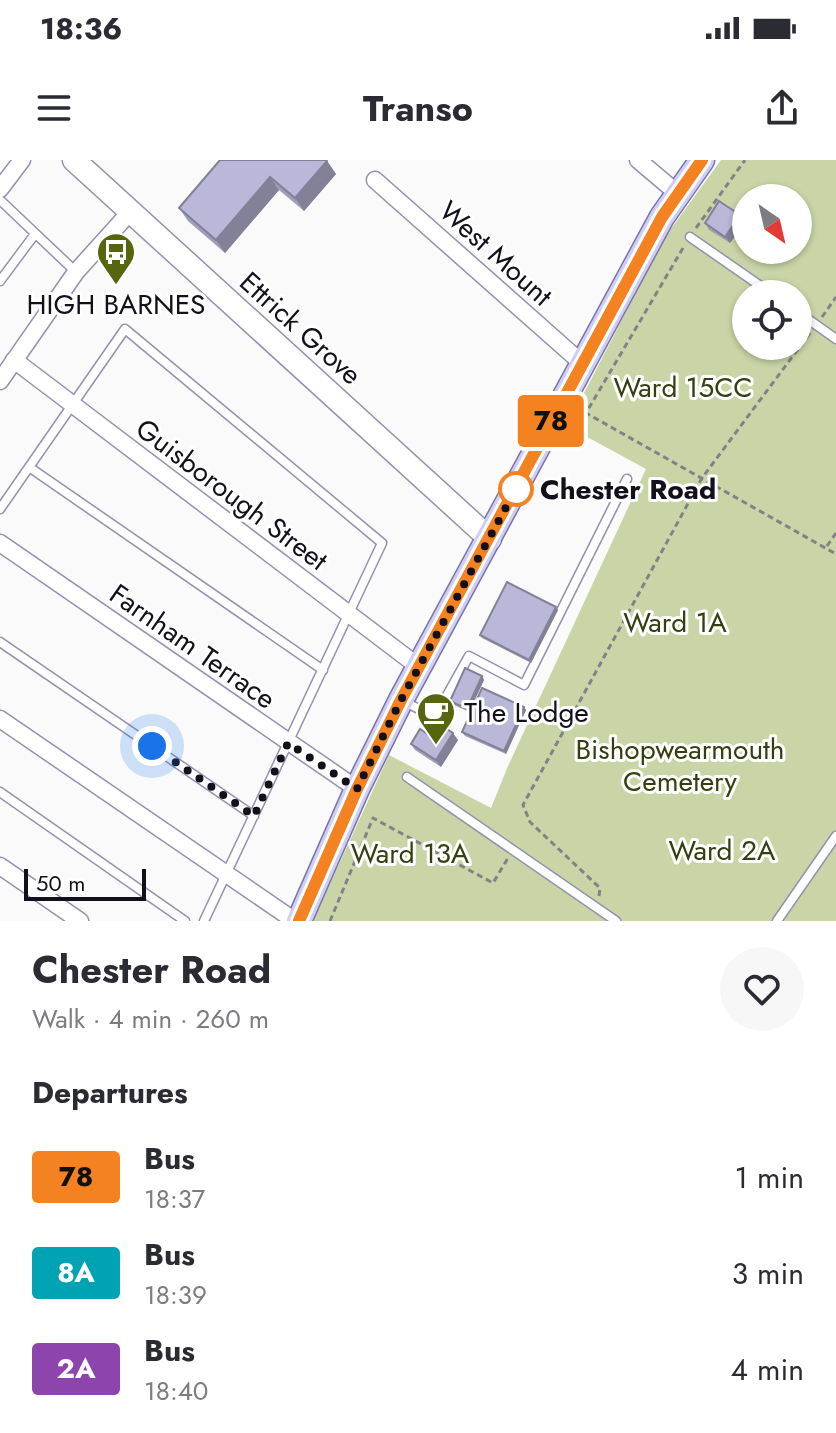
<!DOCTYPE html>
<meta charset="utf-8">
<style>
body{margin:0;font-family:Jost,sans-serif;background:#f7f7f7;color:#2b2b33;height:100vh;display:flex;flex-direction:column;font-size:30px;white-space:nowrap}
*{box-sizing:border-box;margin:0}
p{font-size:26px;color:#7c7c81}
.icon{flex:none;width:44px;height:44px;fill:none;stroke:currentColor;stroke-width:2;stroke-linecap:round;stroke-linejoin:round}
.map{position:relative;height:761px;overflow:hidden}
.side{display:flex;flex-direction:column;background:#fff;flex:1}
.side>*{flex:none}
.badge{padding:0 16px;border-radius:6px;font-size:28px;line-height:52px}
.needle{width:52px;rotate:146deg}
.controls{position:absolute;left:732px;top:24px;display:grid;gap:16px}
.controls a{display:grid;place-items:center;width:80px;height:80px;border-radius:50%;background:#fff;box-shadow:0 2px 6px #0004;font-size:40px}
.scale{position:absolute;left:24px;bottom:20px;width:122px;box-sizing:border-box;padding-left:8px;border:4px solid #11101b;border-top:0;font-size:22px;line-height:28px;white-space:nowrap;color:#11101b;-webkit-text-stroke:6px #fff;paint-order:stroke}
.you{position:absolute;width:40px;height:40px;margin:-20px;border:6px solid #fff;border-radius:50%;background:#1a73e8;box-shadow:0 0 0 12px #1a73e833}
.map>.badge{position:absolute;translate:-50% -50%;box-shadow:0 0 0 4px #fff}
h2{padding:0 32px;font-size:30px;line-height:72px}
.round{display:grid;place-items:center;flex:none;width:84px;height:84px;border-radius:42px;background:#f7f7f7}
.head{display:flex;align-items:center;justify-content:space-between;height:136px;padding:0 32px}
h1{font-size:38px;font-weight:700;line-height:60px}
ul{padding:0;list-style:none}
li{display:flex;align-items:center;gap:24px;height:96px;padding:0 32px}
li div{flex:1}
li b{display:block;font-size:30px}
li em{font-style:normal}
li .badge{min-width:88px;font-weight:700;text-align:center}
.status{display:flex;justify-content:space-between;align-items:center;height:56px;padding:0 40px;background:#fff;direction:ltr}
.status svg{height:22px;fill:currentColor}
header{display:flex;justify-content:space-between;align-items:center;height:104px;padding:0 32px;background:#fff;font-size:36px;font-weight:700}
.map>svg:first-child{display:block}
.green{fill:#c9d5a7;fill-rule:evenodd}
.lines{fill:none;stroke-linecap:round;stroke-linejoin:round}
.lane-casing{stroke:#9291b0;stroke-width:11}
.street-casing{stroke:#9291b0;stroke-width:19}
.secondary-casing{stroke:#9291b0;stroke-width:25}
.primary-casing{stroke:#7976a6;stroke-width:27}
.path{stroke:#838288;stroke-width:3;stroke-dasharray:6 4;stroke-linecap:butt}
.lane{stroke:#fff;stroke-width:8}
.street{stroke:#fff;stroke-width:16}
.secondary{stroke:#fff;stroke-width:22}
.primary{stroke:#d0cef7;stroke-width:24}
.wall{fill:#9f9eba}
.shaded-wall{fill:#828197}
.building{fill:#b9b8d8;stroke:#828197;stroke-width:2}
.line-casing{stroke:#fff;stroke-width:18}
.line{stroke:#f58220;stroke-width:12}
.walk{stroke:#11101b;stroke-width:8;stroke-dasharray:0 14.4}
.stop-dot{fill:#fff;stroke:#f58220;stroke-width:4}
.labels{text-anchor:middle;stroke-width:6;stroke-linejoin:round;paint-order:stroke}
.street-label{font-size:28px;fill:#11101b;stroke:#fff}
.poi-label{font-size:28px;fill:#11101b;stroke:#fff}
.park-label{font-size:28px;fill:#353f0f;stroke:#fff}
.stop-label{font-size:28px;font-weight:bold;fill:#11101b;stroke:#fff;text-anchor:start}
</style>
<div class="status"><b>18:36</b><svg viewBox="0 0 49 12"><path d="M0 12V9h3v3zM5 12V6h3v6zM10 12V3h3v9zM15 12V0h3v12zM26 1h20v11H26zM47 4h2v5h-2z"/></svg></div>
<header><svg class="icon" aria-label="menu" viewBox="0 0 24 24"><path d="M4 6h16M4 12h16M4 18h16"/></svg>Transo<svg class="icon" aria-label="share" viewBox="0 0 24 24"><path d="M12 15V3M7 8l5-5 5 5M5 13v7h14v-7"/></svg></header>
<div class="map">
<svg width="836" height="761" viewBox="0 0 836 761">
<rect width="100%" height="100%" fill="#fafafa"/>
<path class="green" d="M 721,0 L 836,0 L 836,761 L 313,761 L 389,595 L 491,648 L 508,606 L 646,309 L 567,266 L 665,77 ZM 746,38 L 798,38 L 798,90 L 746,90 ZM 746,134 L 798,134 L 798,186 L 746,186 Z"/>
<g class="lines">
<defs>
<path id="lane" d="M 0,40 L 76,112
M 690,77 L 772,134
M 0,121 L 35,74
M 798,152 L 836,179
M 29,307 L 323,510
M 0,349 L 125,169 L 382,383 L 204,761
M 0,482 L 254,656
M 405,542 L 435,557 L 469,496 L 524,525 L 627,319
M 407,617 L 616,761
M 0,632 L 185,761
M 777,761 L 836,676"/>
<path id="street" d="M 638,0 L 677,33
M 375,20 L 584,205
M 0,29 L 22,0
M 14,200 L 419,507
M 0,221 L 76,112 L 130,52
M 0,383 L 357,629
M 0,559 L 295,761
M 0,706 L 80,761"/>
<path id="secondary" d="M 74,0 L 490,379"/>
<path id="primary" d="M 299,761 L 357,629 L 401,540 L 662,57 L 702,0"/>
</defs>
<use href="#lane" class="lane-casing"/>
<use href="#street" class="street-casing"/>
<use href="#secondary" class="secondary-casing"/>
<use href="#primary" class="primary-casing"/>
<path class="path" d="M 696,68 L 745,0
M 683,88 L 586,253 L 836,394
M 822,157 L 836,137
M 827,386 L 836,373
M 599,736 L 600,728 L 530,662 L 523,645 L 702,318 L 810,173
M 330,761 L 373,658 L 493,723 L 508,698"/>
<use href="#lane" class="lane"/>
<use href="#street" class="street"/>
<use href="#secondary" class="secondary"/>
<use href="#primary" class="primary"/>
</g>
<path class="wall" d="M 220,0 L 327,1 L 336,14 L 304,51 L 279,30 L 225,93 L 188,61 L 179,48 Z
M 745,62 L 730,83 L 709,70 L 705,63 Z
M 558,450 L 531,503 L 482,478 L 480,475 Z
M 482,516 L 484,520 L 469,552 L 452,544 L 450,541 Z
M 524,547 L 526,550 L 506,594 L 465,576 L 462,572 Z
M 429,575 L 458,580 L 441,607 L 415,590 L 411,584 Z"/>
<path class="shaded-wall" d="M 327,1 L 336,14 L 304,51 L 295,38 Z
M 270,17 L 279,30 L 225,93 L 216,80 Z
M 740,55 L 745,62 L 730,83 L 725,77 Z
M 556,447 L 558,450 L 531,503 L 529,500 Z
M 482,516 L 484,520 L 469,552 L 467,549 Z
M 524,547 L 526,550 L 506,594 L 504,591 Z
M 453,573 L 458,580 L 441,607 L 436,600 Z"/>
<path class="building" d="M 220,0 L 326,0 L 327,1 L 295,38 L 270,17 L 216,80 L 179,48 Z
M 719,41 L 740,55 L 725,77 L 705,63 Z
M 507,422 L 556,447 L 529,500 L 480,475 Z
M 465,508 L 482,516 L 467,549 L 450,541 Z
M 482,528 L 524,547 L 504,591 L 462,572 Z
M 438,563 L 453,573 L 436,600 L 411,584 L 420,569 L 429,575 Z"/>
<g class="lines">
<defs>
<path id="line" d="M 299,761 L 357,629 L 401,540 L 662,57 L 702,0"/>
</defs>
<use href="#line" class="line-casing"/>
<use href="#line" class="line"/>
<path class="walk" d="M 152,586 L 254,656 L 288,583 L 357,629 L 401,540 L 516,329"/>
</g>
<defs>
<symbol id="bus-pin" viewBox="-11 -11 22 30"><path d="M0 17L-7.5 6A9.5 9.5 0 1 1 7.5 6Z" fill="#56660f" stroke="#fff"/><path d="M-5-6H5V4H4V6H2V4H-2V6H-4V4H-5ZM-3.5-4V0h7V-4ZM-3.5 1.2v1.5H-2V1.2ZM2 1.2v1.5H3.5V1.2Z" fill="#fff"/></symbol>
<symbol id="cafe-pin" viewBox="-11 -11 22 30"><path d="M0 17L-7.5 6A9.5 9.5 0 1 1 7.5 6Z" fill="#56660f" stroke="#fff"/><path d="M-5.5-4.5H6V0H3Q3 3.5 0 3.5H-2.5Q-5.5 3.5-5.5 0ZM3-3.2v2h1.7v-2ZM-6 4.5H4V6H-6Z" fill="#fff"/></symbol>
</defs>
<g fill-rule="evenodd">
<use href="#bus-pin" x="94" y="70" width="44" height="60"/>
<use href="#cafe-pin" x="414" y="530" width="44" height="60"/>
</g>
<circle class="stop-dot" cx="516" cy="329" r="16"/>
<g class="labels">
<g class="street-label">
<text transform="translate(496 93) rotate(42)" y="10">West Mount</text>
<text transform="translate(301 168) rotate(42)" y="10">Ettrick Grove</text>
<text transform="translate(232 334) rotate(37)" y="10">Guisborough Street</text>
<text transform="translate(193 486) rotate(35)" y="10">Farnham Terrace</text>
</g>
<g class="poi-label">
<text x="116" y="154">HIGH BARNES</text>
<text x="464" y="562" text-anchor="start">The Lodge</text>
</g>
<g class="park-label">
<text x="683" y="237">Ward 15CC</text>
<text x="675" y="472">Ward 1A</text>
<text x="680" y="599">Bishopwearmouth<tspan x="680" dy="32">Cemetery</tspan></text>
<text x="722" y="700">Ward 2A</text>
<text x="410" y="703">Ward 13A</text>
</g>
<g class="stop-label">
<text x="540" y="339">Chester Road</text>
</g>
</g>
</svg>
<div class="controls">
<a><svg class="needle" viewBox="-14 -14 28 28"><path d="M0-13l5 13h-10z" fill="#e53935"/><path d="M0 13l5-13h-10z" fill="#7c7c81"/></svg></a>
<a><svg class="icon" aria-label="locate" viewBox="0 0 24 24"><circle cx="12" cy="12" r="6"/><path d="M12 2v4M12 18v4M2 12h4M18 12h4"/></svg></a>
</div>
<div class="scale">50 m</div>
<div class="you" style="left:152px;top:586px"></div>
<b class="badge" style="left:551px;top:261px;background:#f58220;color:#111">78</b>
</div>
<section class="side">
<div class="head"><div><h1>Chester Road</h1><p>Walk · 4 min · 260 m</p></div><a class="round"><svg class="icon" aria-label="heart" viewBox="0 0 24 24"><path d="M12 20l-8-8c-3-5 5-10 8-4 3-6 11-1 8 4z"/></svg></a></div>
<h2>Departures</h2>
<ul>
<li><span class="badge" style="background:#f58220;color:#111">78</span><div><b>Bus</b><p>18:37</p></div><em>1 min</em></li>
<li><span class="badge" style="background:#00a3b4;color:#fff">8A</span><div><b>Bus</b><p>18:39</p></div><em>3 min</em></li>
<li><span class="badge" style="background:#8e44ad;color:#fff">2A</span><div><b>Bus</b><p>18:40</p></div><em>4 min</em></li>
</ul>
</section>
